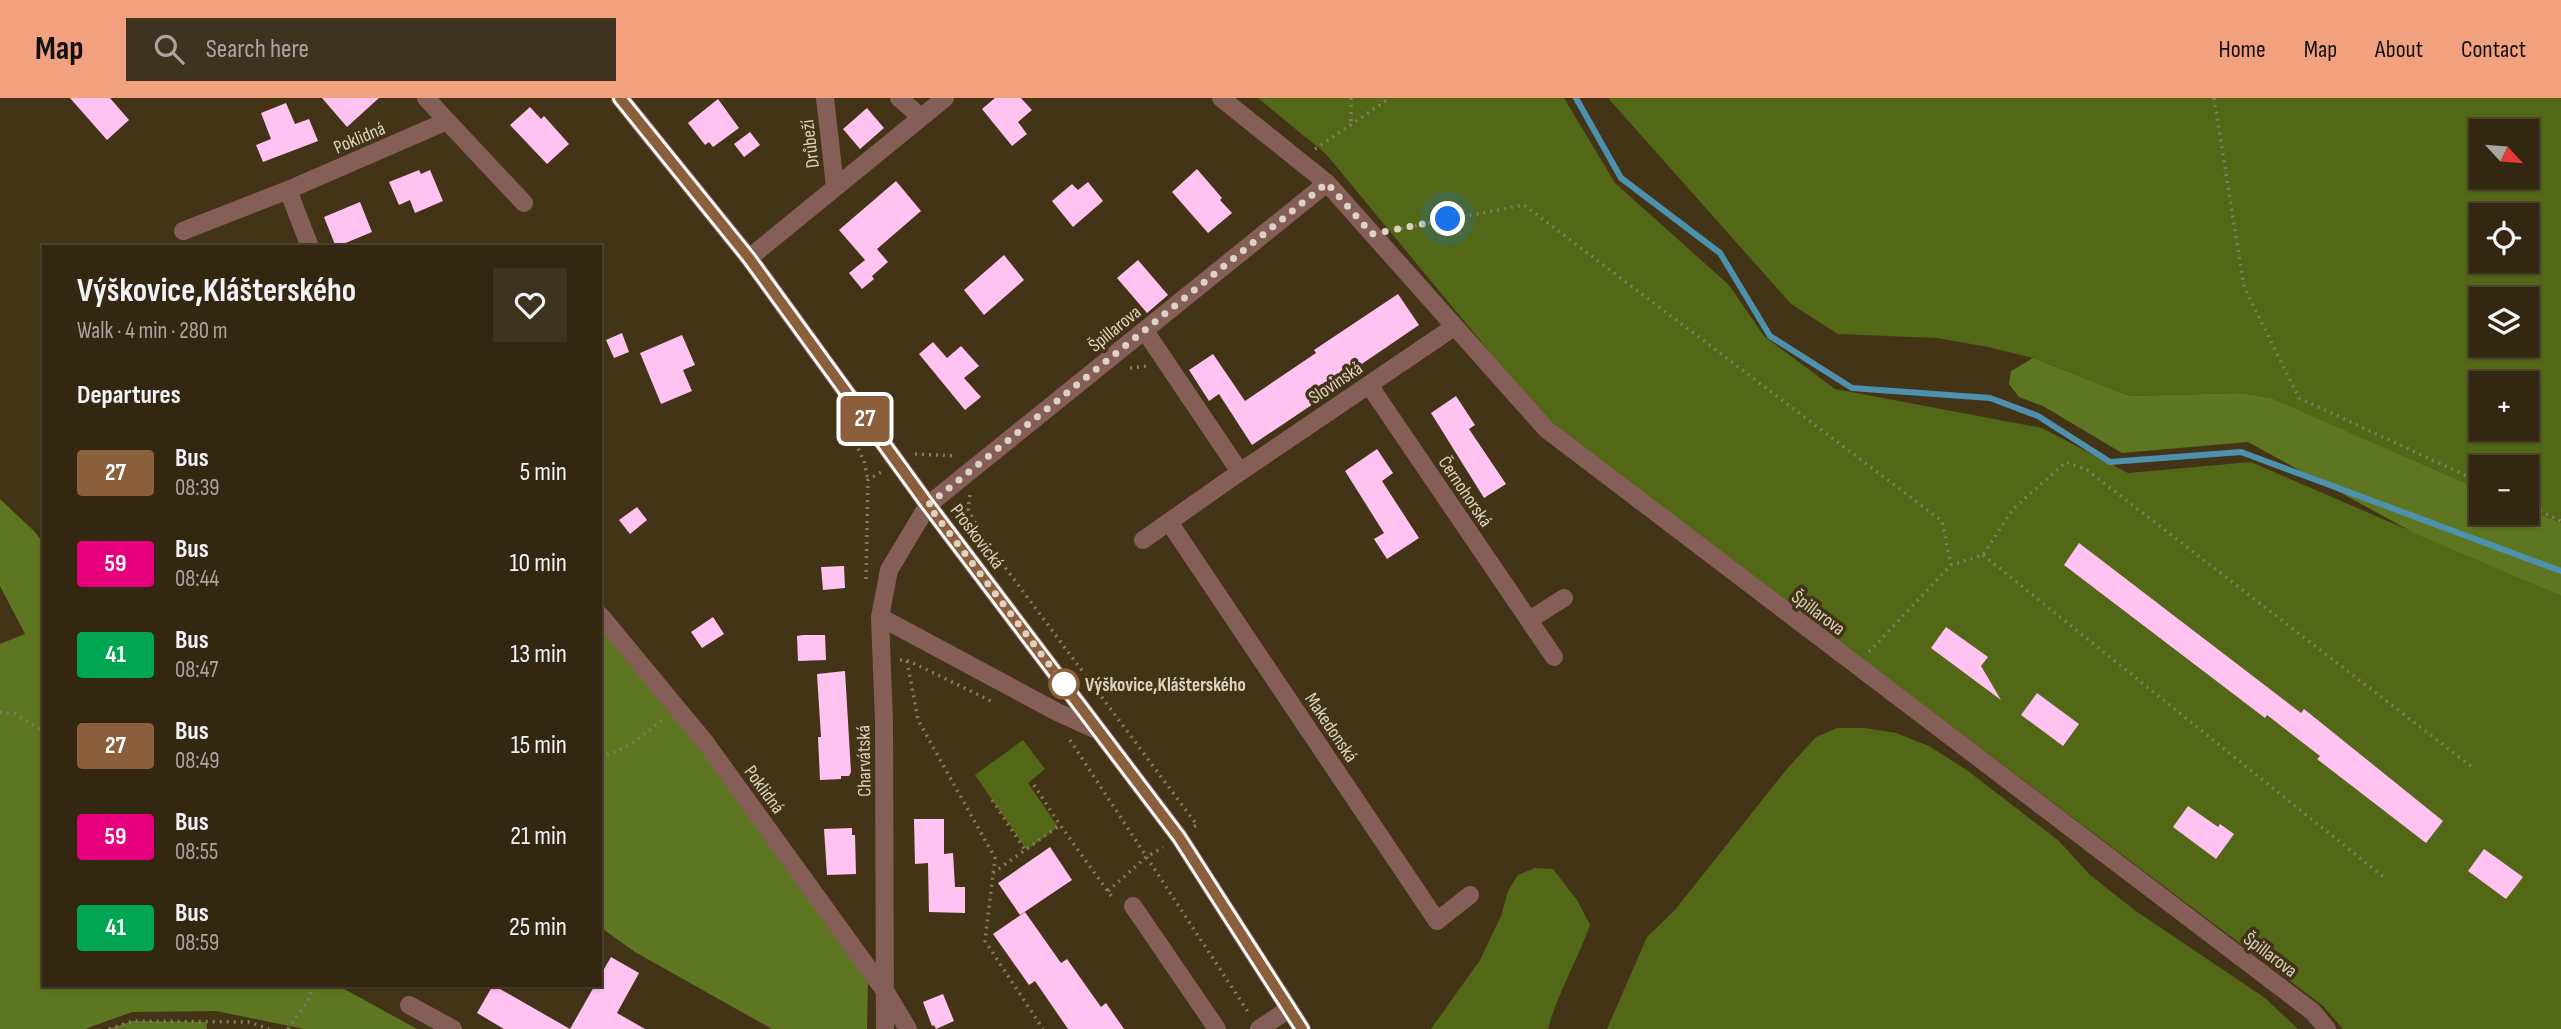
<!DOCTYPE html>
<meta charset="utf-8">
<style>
body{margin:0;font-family:"Sofia Sans Condensed",sans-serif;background:#3e331f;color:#f1f3f6;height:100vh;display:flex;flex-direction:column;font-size:26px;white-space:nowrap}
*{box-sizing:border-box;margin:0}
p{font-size:23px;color:#a9a59f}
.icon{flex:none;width:38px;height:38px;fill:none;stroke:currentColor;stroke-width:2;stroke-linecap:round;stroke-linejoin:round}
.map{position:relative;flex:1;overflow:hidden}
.details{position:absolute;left:42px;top:147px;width:560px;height:742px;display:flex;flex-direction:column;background:#332711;border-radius:0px;box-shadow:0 2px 5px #0004,0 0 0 2px #4e4431}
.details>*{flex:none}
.badge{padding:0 14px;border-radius:5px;font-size:24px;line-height:46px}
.needle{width:46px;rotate:116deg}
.fabs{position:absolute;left:2469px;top:21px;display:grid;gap:14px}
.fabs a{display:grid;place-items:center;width:70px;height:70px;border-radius:0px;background:#332711;box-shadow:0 2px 5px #0004,0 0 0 2px #4e4431;font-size:35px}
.you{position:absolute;width:35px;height:35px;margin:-18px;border:5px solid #fff;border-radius:50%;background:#1a73e8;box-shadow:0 0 0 10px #1a73e833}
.map>.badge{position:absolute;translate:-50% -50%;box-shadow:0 0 0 4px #fff}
h2{padding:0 35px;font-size:26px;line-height:63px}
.round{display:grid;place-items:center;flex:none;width:74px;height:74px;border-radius:0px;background:#3e331f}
.overview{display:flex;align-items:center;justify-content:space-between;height:119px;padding:0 35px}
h1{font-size:33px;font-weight:700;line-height:52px}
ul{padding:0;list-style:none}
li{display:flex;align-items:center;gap:21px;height:91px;padding:0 35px}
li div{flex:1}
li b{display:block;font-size:26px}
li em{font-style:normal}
li .badge{min-width:77px;font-weight:700;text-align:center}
header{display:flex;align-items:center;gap:42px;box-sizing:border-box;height:98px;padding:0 35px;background:#f2a17e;color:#111}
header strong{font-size:33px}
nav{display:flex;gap:38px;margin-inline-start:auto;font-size:24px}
.search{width:490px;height:63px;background:#3e331f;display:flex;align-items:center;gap:18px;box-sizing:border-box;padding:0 24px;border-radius:0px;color:#a9a59f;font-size:26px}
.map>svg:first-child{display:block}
.green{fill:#526816;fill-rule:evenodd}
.forest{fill:#5e7621}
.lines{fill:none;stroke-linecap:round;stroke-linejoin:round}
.stream{stroke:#4c91ae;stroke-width:6}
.building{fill:#ffc2f1}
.path{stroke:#867961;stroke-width:3.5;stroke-dasharray:2 5;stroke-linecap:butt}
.minor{stroke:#855f57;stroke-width:18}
.line-casing{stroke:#fff;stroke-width:16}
.line{stroke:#8b5e3c;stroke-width:10}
.walk{stroke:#ddd3c2;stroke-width:7;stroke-dasharray:0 12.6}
.stop-dot{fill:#fff;stroke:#8b5e3c;stroke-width:3.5}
.labels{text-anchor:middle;stroke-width:7;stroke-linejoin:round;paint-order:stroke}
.street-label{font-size:19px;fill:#ddd3c2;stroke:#443417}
.stop-label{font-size:19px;font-weight:bold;fill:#ddd3c2;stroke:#443417;text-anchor:start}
</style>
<header>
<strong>Map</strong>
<div class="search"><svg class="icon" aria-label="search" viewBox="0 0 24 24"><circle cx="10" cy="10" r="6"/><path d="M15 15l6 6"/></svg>Search here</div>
<nav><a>Home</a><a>Map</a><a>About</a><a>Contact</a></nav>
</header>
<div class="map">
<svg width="2561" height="931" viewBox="0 0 2561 931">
<rect width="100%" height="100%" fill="#443417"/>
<path class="green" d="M 1258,0 L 1564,0 L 1615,85 L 1729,187 L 1764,238 L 1835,291 L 2042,330 L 2128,375 L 2251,364 L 2561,498 L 2561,931 L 2343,931 L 2323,908 L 1682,425 L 1540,315 L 1326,56 Z
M 1608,0 L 2561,0 L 2561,425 L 2527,411 L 2527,369 L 2482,369 L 2481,392 L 2272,300 L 2240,295 L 2130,298 L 2033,260 L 1988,249 L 1937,240 L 1838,236 L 1791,206 ZM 2482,33 L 2527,33 L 2527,79 L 2482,79 ZM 2482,117 L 2527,117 L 2527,163 L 2482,163 ZM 2482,201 L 2527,201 L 2527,247 L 2482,247 ZM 2482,285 L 2527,285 L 2527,331 L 2482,331 Z
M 1837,630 L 1865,630 L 1896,635 L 1929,648 L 1968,673 L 2059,743 L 2089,776 L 2133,811 L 2265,900 L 2298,931 L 1607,931 L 1647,839 L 1675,812 L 1786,672 L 1816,639 Z
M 1023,642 L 1045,671 L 1028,685 L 1058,729 L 1027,752 L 975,677 Z
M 1535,770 L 1553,771 L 1577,802 L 1590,827 C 1577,863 1558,894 1548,931 L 1431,931 L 1480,862 L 1501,818 L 1508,793 L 1518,777 Z"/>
<path class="forest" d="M 2033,260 L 2130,298 L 2240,295 L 2272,300 L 2481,392 L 2482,415 L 2527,415 L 2527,411 L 2561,425 L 2561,498 L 2416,436 L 2248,344 L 2122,355 L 2043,308 L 2019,299 L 2009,286 L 2011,273 Z
M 0,401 L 35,434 L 44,446 L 44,887 L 337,887 L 417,931 L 304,931 L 216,913 L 132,914 L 85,931 L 0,931 L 0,546 L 25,536 L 0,488 Z
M 600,518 L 695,626 L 868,883 L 867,931 L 772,931 L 635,854 L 600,829 Z
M 133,923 L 206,924 L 207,931 L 109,931 Z"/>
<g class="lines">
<path class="stream" d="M 1576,0 L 1621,80 L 1720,155 L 1770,238 L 1852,290 L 1990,300 L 2038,318 L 2110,364 L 2241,354 L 2561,473"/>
</g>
<path class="building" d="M 70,0 L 110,0 L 129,22 L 107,42 Z
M 322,0 L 379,0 L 347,29 Z
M 995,0 L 1021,0 L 1032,12 L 1018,24 L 1027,36 L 1012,48 L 982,11 Z
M 718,1 L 739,30 L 713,49 L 709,44 L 705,47 L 688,25 Z
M 286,5 L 295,26 L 309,21 L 318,43 L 263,64 L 256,47 L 271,41 L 261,15 Z
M 530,9 L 541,21 L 544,18 L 569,46 L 547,66 L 510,27 Z
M 867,10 L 884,30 L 860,51 L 843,31 Z
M 750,34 L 760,47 L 744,59 L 734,46 Z
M 1197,71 L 1222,100 L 1220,102 L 1232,115 L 1208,135 L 1172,94 Z
M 419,72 L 421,76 L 430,72 L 443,103 L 415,115 L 410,102 L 399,107 L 389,84 Z
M 896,83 L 921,113 L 877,151 L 888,164 L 872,178 L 874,181 L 862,191 L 849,175 L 865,162 L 839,132 Z
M 1088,84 L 1103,103 L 1073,129 L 1052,103 L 1072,86 L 1078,92 Z
M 360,104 L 372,134 L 336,149 L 324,119 Z
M 1004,157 L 1024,182 L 984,217 L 964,192 Z
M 1138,162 L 1168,197 L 1147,215 L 1117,180 Z
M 1398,196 L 1419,227 L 1325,291 L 1328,296 L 1252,347 L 1219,296 L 1209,303 L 1189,272 L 1213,256 L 1245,303 L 1316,255 L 1314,252 Z
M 622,235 L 629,254 L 614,260 L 606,242 Z
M 682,237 L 695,267 L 683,272 L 692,293 L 661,306 L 640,255 Z
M 933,244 L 947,260 L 961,248 L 979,268 L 964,280 L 981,299 L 965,312 L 919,256 Z
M 1456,298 L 1475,327 L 1469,331 L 1506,386 L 1484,400 L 1431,315 Z
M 1377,351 L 1393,375 L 1382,383 L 1419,440 L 1387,461 L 1374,441 L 1384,435 L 1345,373 Z
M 637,409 L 647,422 L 630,436 L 619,422 Z
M 2079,445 L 2301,615 L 2304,611 L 2443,723 L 2426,745 L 2317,661 L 2320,658 L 2267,617 L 2265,620 L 2064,467 Z
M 844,468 L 845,490 L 823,492 L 821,469 Z
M 713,519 L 724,536 L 702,550 L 691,534 Z
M 1946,529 L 1988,559 L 1981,568 L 2001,602 L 1931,550 Z
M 803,537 L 825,537 L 826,562 L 798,563 L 797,538 Z
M 845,573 L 851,674 L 849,678 L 841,678 L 841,681 L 820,682 L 818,639 L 821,639 L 817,576 Z
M 2037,595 L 2079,626 L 2063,648 L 2021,617 Z
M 2188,708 L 2218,729 L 2220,726 L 2234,736 L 2216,761 L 2173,729 Z
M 914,721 L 944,721 L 944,756 L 953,755 L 955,789 L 965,789 L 965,815 L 929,814 L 928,765 L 915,766 Z
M 852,730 L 852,737 L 855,737 L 856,776 L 827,777 L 824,731 Z
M 1050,749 L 1072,782 L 1020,817 L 998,785 Z
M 2484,751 L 2523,779 L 2506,801 L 2468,773 Z
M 1025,814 L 1061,865 L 1067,861 L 1101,909 L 1106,905 L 1124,931 L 1068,931 L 1035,883 L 1029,887 L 993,836 Z
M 611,859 L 639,875 L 617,915 L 645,931 L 504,931 L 477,915 L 493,887 L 570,931 L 595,887 L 600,887 L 600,878 Z
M 943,896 L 954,923 L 936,931 L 934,927 L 932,928 L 923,904 Z"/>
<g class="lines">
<path class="path" d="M 1351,0 L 1351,26
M 2214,0 L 2244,189 L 2299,300 L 2482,385
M 1315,51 L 1390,0
M 1394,132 L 1524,107 L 1942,423 L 1951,467
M 1130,270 L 1147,268
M 852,338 L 864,363 L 868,382
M 915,356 L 957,358
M 970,397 L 968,411 L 984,441 L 1197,727 L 1193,729
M 2527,407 L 2561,423
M 1983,457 L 2386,781
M 866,481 L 868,382 L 881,374
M 1869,554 L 1951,467 L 1983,457 L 2013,411 L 2066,364 L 2087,372 L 2472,669
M 900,562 L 907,562 L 991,603
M 907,563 L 918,622 L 995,760 L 985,843 L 1043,931
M 0,614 L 15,616 L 44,634
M 1070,642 L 1250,917
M 600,658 C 625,654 644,636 664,621
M 1034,687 L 1060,727
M 992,702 L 1025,752
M 993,775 L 1060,727 L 1112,799
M 1108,793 L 1145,760 L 1163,749
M 109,931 L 133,923 L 249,924 L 269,931
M 288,931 L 308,903 L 313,887"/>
<path class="minor" d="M 426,0 L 447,23
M 620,0 L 749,160 L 928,407 L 1179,739 L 1302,931
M 825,0 L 835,88
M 899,0 L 921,19
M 1221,0 L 1327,85 L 1546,331 L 2313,914 L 2327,931
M 288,92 L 310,149
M 183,133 L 288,92 L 447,23 L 524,105
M 749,160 L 945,0
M 1369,287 L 1554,559
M 1240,374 L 1454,229
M 1169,424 L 1437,823 L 1470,797
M 1143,442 L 1240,374 L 1145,233
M 600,517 L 705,644 L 887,896 L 908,931
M 880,519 L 1057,614 L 1097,632
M 1529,522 L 1564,500
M 1133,808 L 1217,931
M 409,907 L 453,931
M 885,931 L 884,623 L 880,519 L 889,472 L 928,407 L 1327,85
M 1259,931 L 1289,911"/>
</g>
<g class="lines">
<defs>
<path id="line" d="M 620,0 L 749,160 L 928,407 L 1179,739 L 1302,931"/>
</defs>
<use href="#line" class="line-casing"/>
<use href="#line" class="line"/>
<path class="walk" d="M 1064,586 L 928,407 L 1327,85 L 1372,136 L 1448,121"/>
</g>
<circle class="stop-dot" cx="1064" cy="586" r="14"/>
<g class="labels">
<g class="street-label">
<text transform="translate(359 39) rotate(-23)" y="7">Poklidná</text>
<text transform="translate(809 46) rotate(-97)" y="7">Drůbeží</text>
<text transform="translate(1114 230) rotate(-39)" y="7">Špillarova</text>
<text transform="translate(1335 284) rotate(-34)" y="7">Slovinská</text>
<text transform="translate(1466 393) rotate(56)" y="7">Černohorská</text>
<text transform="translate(978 438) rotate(53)" y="7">Proskovická</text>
<text transform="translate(1819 514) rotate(37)" y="7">Špillarova</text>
<text transform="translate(1332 629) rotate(56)" y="7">Makedonská</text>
<text transform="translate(863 663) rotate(-91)" y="7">Charvátská</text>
<text transform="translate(765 691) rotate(54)" y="7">Poklidná</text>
<text transform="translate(2271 856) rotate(37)" y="7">Špillarova</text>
</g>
<g class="stop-label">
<text x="1085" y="593">Výškovice,Klášterského</text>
</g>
</g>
</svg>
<div class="fabs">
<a><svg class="needle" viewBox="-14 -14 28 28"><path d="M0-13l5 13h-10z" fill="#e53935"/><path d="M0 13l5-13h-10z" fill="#a9a59f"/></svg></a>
<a><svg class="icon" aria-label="locate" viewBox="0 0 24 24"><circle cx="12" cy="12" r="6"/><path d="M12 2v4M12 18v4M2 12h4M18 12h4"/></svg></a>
<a><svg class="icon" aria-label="layers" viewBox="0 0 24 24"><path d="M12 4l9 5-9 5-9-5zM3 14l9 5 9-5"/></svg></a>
<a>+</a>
<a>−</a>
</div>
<div class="you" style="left:1448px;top:121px"></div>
<b class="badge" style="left:865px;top:321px;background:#8b5e3c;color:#fff">27</b>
<section class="details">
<div class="overview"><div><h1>Výškovice,Klášterského</h1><p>Walk · 4 min · 280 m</p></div><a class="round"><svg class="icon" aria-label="heart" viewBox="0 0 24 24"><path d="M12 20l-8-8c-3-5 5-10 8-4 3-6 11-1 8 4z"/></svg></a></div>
<h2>Departures</h2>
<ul>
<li><span class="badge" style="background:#8b5e3c;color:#fff">27</span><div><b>Bus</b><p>08:39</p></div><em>5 min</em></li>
<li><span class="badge" style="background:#e6007e;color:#fff">59</span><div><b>Bus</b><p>08:44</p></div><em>10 min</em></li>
<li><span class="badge" style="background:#00a651;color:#fff">41</span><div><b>Bus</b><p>08:47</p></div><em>13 min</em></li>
<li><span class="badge" style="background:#8b5e3c;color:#fff">27</span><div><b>Bus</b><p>08:49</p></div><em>15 min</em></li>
<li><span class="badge" style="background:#e6007e;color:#fff">59</span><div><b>Bus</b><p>08:55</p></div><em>21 min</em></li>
<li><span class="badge" style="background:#00a651;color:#fff">41</span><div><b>Bus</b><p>08:59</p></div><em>25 min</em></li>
</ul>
</section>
</div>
